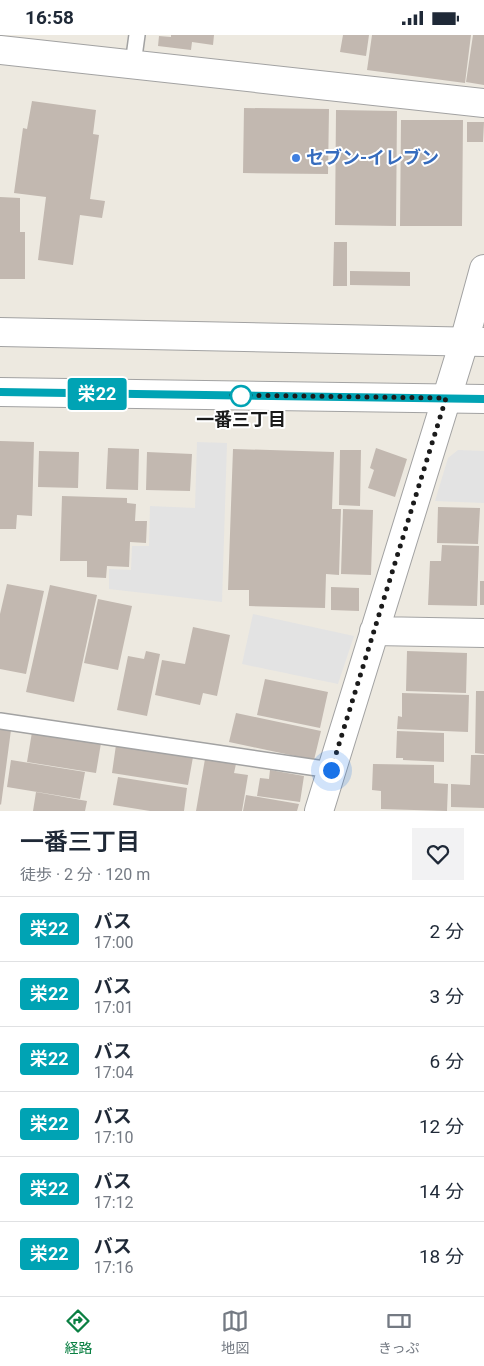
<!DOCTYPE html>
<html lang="ja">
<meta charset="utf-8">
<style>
body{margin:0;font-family:Roboto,"Noto Sans JP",sans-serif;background:#f2f2f3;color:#1f2937;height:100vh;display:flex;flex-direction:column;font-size:19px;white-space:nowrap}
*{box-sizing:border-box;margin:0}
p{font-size:16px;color:#747a83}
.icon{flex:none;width:28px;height:28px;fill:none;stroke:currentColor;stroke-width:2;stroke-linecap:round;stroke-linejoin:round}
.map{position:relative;height:776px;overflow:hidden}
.drawer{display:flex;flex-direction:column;background:#fff;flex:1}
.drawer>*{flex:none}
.badge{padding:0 10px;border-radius:4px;font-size:18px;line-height:32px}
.you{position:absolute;width:25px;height:25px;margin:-12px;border:4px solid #fff;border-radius:50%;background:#1a73e8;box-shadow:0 0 0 8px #1a73e833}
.map>.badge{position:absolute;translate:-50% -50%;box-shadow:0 0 0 2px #fff}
.round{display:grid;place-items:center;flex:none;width:52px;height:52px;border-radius:0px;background:#f2f2f3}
.overview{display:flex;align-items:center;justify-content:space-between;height:85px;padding:0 20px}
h1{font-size:24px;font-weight:600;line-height:38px}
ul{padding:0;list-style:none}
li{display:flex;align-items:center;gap:15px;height:65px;padding:0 20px;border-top:1px solid #e0e1e3}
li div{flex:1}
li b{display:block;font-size:19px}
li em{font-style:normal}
li .badge{min-width:55px;font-weight:700;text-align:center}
.status{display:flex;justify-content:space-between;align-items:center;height:35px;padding:0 25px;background:#fff;direction:ltr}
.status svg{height:14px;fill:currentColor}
.tab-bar{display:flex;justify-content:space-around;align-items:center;height:70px;border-top:1px solid #e0e1e3;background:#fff;font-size:14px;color:#747a83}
.tab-bar a{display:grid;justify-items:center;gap:2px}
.tab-bar .selected{color:#0b8043}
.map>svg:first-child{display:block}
.parking{fill:#e3e3e3}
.building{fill:#c2b8b0}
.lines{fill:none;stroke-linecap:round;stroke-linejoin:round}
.service-casing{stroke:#a2a2a2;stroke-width:18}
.minor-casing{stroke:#a2a2a2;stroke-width:30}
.tertiary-casing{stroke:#a2a2a2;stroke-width:30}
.service{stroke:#fff;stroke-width:15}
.minor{stroke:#fff;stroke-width:28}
.tertiary{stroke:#fff;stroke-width:28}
.line-casing{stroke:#fff;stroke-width:11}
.line{stroke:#00a3b4;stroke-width:8}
.walk{stroke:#1b1b1b;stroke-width:5;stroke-dasharray:0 9}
.shop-dot{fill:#3f7fe0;stroke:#fff;stroke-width:2}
.stop-dot{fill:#fff;stroke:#00a3b4;stroke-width:2.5}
.labels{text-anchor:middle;stroke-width:4;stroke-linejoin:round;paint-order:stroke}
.shop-label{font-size:18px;font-weight:bold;fill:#366cbe;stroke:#fff;text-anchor:start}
.stop-label{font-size:18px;font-weight:bold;fill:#1b1b1b;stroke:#fff}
</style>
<div class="status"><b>16:58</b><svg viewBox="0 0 49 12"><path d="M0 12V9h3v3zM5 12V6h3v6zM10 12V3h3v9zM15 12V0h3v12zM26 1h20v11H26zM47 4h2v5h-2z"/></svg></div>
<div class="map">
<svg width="484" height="776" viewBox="0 0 484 776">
<rect width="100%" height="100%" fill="#ede9e0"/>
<path class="parking" d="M 197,407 L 227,408 L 222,567 L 109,554 L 109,534 L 131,535 L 132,511 L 149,511 L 150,471 L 195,473 Z
M 458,415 L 484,416 L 484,468 L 435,466 L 448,423 Z
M 253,579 L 354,601 L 338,649 L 242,629 Z"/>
<path class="building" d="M 171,0 L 214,0 L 213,10 L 192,7 L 191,15 L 158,11 L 159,1 L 171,2 Z
M 343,0 L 369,0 L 366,21 L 340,17 Z
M 372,0 L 471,0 L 465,48 L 367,35 Z
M 473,0 L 484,0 L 484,50 L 466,47 Z
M 32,66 L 96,75 L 93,99 L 99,100 L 90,164 L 105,166 L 102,183 L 80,180 L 73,230 L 38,225 L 46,162 L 14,158 L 23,93 L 27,94 Z
M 244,73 L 329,74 L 328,139 L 243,138 Z
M 336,75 L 397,76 L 396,191 L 335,190 Z
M 401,85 L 463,85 L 462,191 L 400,191 Z
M 467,87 L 484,87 L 483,107 L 467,107 Z
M 0,162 L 20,163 L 20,197 L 25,197 L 25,244 L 0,244 Z
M 334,207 L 347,207 L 347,251 L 333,251 Z
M 350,236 L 410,237 L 410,251 L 350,250 Z
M 0,406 L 34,407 L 32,481 L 17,480 L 16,494 L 0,494 Z
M 108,413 L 139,414 L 138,455 L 106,454 Z
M 376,413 L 407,424 L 395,462 L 368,453 L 374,435 L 370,433 Z
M 233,414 L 334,417 L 332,474 L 341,474 L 339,540 L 326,539 L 325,573 L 249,571 L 249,555 L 228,555 Z
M 340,415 L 361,415 L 360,471 L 339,470 Z
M 39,416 L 79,417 L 78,453 L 38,452 Z
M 147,417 L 192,419 L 190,456 L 146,455 Z
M 62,461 L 127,463 L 127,468 L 136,469 L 135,486 L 147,486 L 146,508 L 130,507 L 129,532 L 107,531 L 106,543 L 87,542 L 87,526 L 60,526 Z
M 438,472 L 480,473 L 478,509 L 437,508 Z
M 343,474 L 373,475 L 371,540 L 341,539 Z
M 442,510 L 479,511 L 477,571 L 428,570 L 430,526 L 441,526 Z
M 480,546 L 484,546 L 484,570 L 480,570 Z
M 7,549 L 44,556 L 26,639 L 0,634 L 0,579 Z
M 50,550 L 97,560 L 74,667 L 26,657 Z
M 331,552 L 359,553 L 359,576 L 331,575 Z
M 98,564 L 132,571 L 118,635 L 84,628 Z
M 193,592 L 230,600 L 217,661 L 203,658 L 200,670 L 155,660 L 162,625 L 185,629 Z
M 146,616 L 160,619 L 147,681 L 117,675 L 128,621 L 144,624 Z
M 407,616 L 467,618 L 466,658 L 406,656 Z
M 265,644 L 328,657 L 320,693 L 257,680 Z
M 476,656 L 484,656 L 484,719 L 475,718 Z
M 402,658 L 469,660 L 468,697 L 397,694 L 398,681 L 402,682 Z
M 236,678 L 321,696 L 314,725 L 229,707 Z
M 0,693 L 11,695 L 1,770 L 0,769 Z
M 397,696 L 444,698 L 444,727 L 403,725 L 403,723 L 396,723 Z
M 32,697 L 101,708 L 96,738 L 27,727 Z
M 116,710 L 193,722 L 188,750 L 112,738 Z
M 471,720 L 484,720 L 484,773 L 451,772 L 451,749 L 470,750 Z
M 205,724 L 236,729 L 234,738 L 248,740 L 242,776 L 196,776 Z
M 11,725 L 85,737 L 80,764 L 7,752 Z
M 373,729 L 434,730 L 434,748 L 448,749 L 447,776 L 381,774 L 381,756 L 372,755 Z
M 270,735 L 304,741 L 300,767 L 257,761 L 260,743 L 269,744 Z
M 118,742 L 187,753 L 184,776 L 150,776 L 113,770 Z
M 36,757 L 87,766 L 85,776 L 33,776 Z
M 246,760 L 299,769 L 297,776 L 243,776 Z"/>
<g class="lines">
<defs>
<path id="service" d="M 133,29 L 137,0
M 0,686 L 331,735"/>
<path id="minor" d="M 0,15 L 484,68
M 374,596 L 484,598
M 319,776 L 464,307 L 484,234"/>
<path id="tertiary" d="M 0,297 L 484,307
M 0,357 L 484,364"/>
</defs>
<use href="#service" class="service-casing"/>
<use href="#minor" class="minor-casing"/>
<use href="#tertiary" class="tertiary-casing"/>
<use href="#service" class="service"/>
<use href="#minor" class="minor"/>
<use href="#tertiary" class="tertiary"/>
</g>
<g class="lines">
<defs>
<path id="line" d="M 0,357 L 484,364"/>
</defs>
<use href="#line" class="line-casing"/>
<use href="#line" class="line"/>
<path class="walk" d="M 241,361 L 232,360 L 446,363 L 331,735"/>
</g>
<circle class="shop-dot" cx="296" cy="123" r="5"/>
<circle class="stop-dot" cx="241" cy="361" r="10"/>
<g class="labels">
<g class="shop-label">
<text x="306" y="129">セブン-イレブン</text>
</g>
<g class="stop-label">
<text x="241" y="391">一番三丁目</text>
</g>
</g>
</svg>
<div class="you" style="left:331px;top:735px"></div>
<b class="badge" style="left:97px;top:359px;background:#00a3b4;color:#fff">栄22</b>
</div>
<section class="drawer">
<div class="overview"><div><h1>一番三丁目</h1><p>徒歩 · 2 分 · 120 m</p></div><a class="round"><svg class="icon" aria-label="heart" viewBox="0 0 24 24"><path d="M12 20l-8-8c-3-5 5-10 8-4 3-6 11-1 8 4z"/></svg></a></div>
<ul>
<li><span class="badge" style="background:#00a3b4;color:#fff">栄22</span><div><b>バス</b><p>17:00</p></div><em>2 分</em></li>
<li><span class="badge" style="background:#00a3b4;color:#fff">栄22</span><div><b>バス</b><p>17:01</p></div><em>3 分</em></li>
<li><span class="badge" style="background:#00a3b4;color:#fff">栄22</span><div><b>バス</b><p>17:04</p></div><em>6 分</em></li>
<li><span class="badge" style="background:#00a3b4;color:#fff">栄22</span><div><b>バス</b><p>17:10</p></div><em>12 分</em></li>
<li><span class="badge" style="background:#00a3b4;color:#fff">栄22</span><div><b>バス</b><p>17:12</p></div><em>14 分</em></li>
<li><span class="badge" style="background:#00a3b4;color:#fff">栄22</span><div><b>バス</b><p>17:16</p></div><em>18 分</em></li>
</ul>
</section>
<nav class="tab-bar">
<a class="selected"><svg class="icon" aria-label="directions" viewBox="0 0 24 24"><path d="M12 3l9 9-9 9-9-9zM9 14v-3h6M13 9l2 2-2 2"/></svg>経路</a>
<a><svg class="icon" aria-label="map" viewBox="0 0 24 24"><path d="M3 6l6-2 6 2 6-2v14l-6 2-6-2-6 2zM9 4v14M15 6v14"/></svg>地図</a>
<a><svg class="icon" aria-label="tickets" viewBox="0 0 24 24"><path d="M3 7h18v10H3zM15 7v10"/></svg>きっぷ</a>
</nav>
